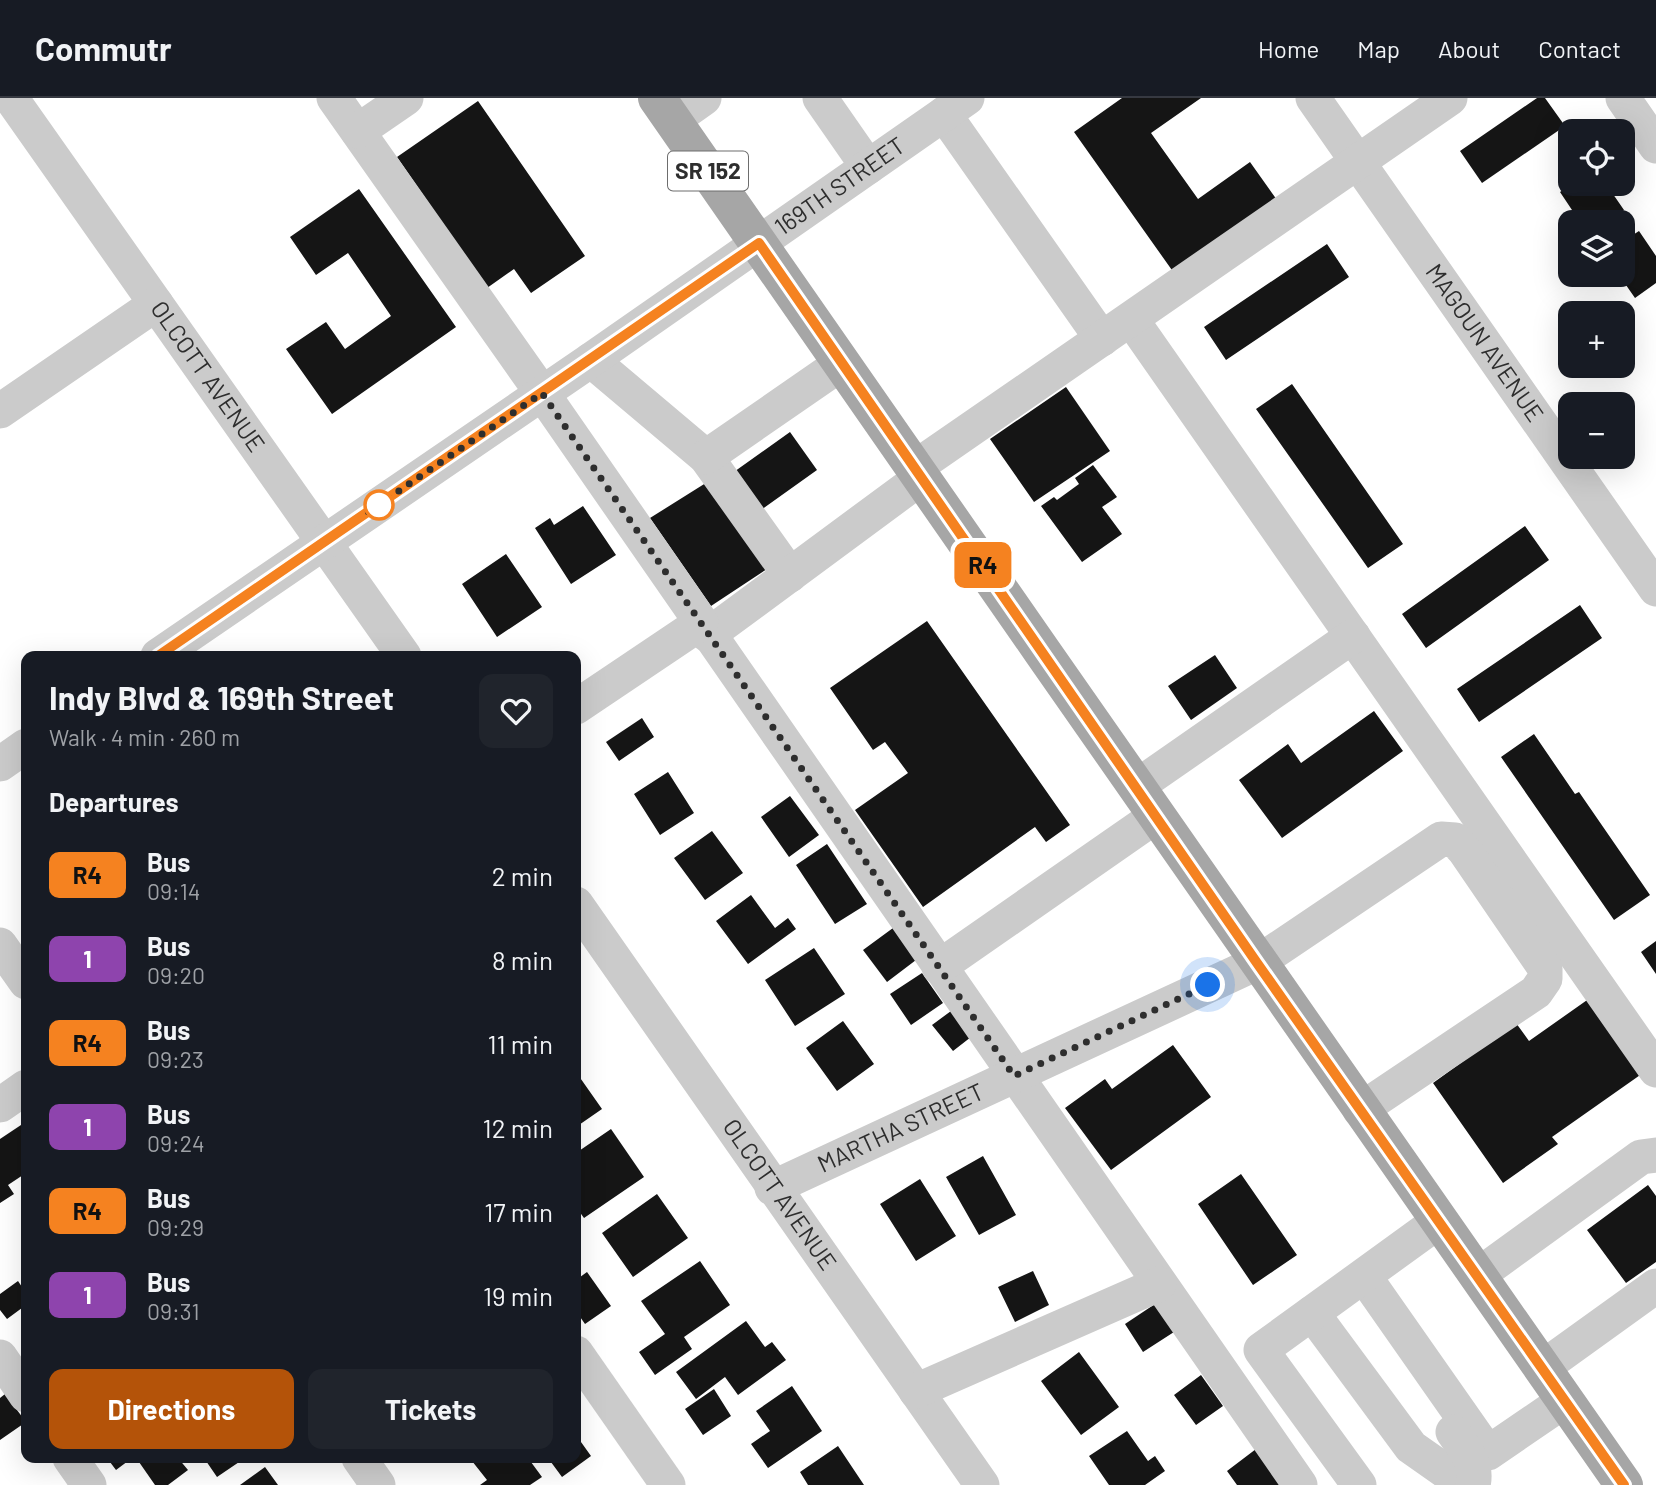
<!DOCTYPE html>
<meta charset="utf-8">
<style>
body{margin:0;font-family:Barlow,sans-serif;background:#20242c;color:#f1f3f6;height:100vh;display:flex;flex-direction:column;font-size:26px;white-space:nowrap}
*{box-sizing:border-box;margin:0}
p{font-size:23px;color:#9ea1a6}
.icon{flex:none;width:38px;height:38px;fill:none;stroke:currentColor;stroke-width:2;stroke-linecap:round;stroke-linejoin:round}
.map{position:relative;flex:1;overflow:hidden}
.details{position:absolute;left:21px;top:553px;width:560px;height:812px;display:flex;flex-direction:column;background:#171b24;border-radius:14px;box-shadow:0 7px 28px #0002}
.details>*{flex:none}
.badge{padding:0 14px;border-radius:10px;font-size:24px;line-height:46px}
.buttons{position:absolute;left:1558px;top:21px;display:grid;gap:14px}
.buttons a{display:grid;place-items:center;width:77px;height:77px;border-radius:14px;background:#171b24;box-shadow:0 7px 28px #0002;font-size:35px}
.you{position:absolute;width:35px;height:35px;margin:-18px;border:5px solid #fff;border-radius:50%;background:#1a73e8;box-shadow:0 0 0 10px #1a73e833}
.map>.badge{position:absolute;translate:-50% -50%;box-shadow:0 0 0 4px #fff}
h2{padding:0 28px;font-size:26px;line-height:63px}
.round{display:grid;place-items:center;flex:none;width:74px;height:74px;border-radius:14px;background:#20242c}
.overview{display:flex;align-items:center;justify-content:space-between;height:119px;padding:0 28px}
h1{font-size:33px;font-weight:700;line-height:52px}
.primary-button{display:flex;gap:14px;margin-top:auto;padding:14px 28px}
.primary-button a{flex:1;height:80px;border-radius:14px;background:#b45309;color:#fff;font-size:28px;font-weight:700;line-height:80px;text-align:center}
.primary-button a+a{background:#20242c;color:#f1f3f6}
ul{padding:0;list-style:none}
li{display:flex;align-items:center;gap:21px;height:84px;padding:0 28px}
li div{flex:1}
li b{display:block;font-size:26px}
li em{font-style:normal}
li .badge{min-width:77px;font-weight:700;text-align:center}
header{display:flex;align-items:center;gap:42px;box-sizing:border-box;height:98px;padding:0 35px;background:#171b24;border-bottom:2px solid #363941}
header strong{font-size:33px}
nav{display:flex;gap:38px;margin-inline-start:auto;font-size:24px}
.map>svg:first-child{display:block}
.building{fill:#151515}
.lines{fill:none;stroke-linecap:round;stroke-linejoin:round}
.minor{stroke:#cbcbcb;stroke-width:35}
.major{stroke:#a6a6a6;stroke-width:38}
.line-casing{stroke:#fff;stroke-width:16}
.line{stroke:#f58220;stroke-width:10}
.walk{stroke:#2e2e2e;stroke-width:7;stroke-dasharray:0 12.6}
.stop-dot{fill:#fff;stroke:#f58220;stroke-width:3.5}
.labels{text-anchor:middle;stroke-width:7;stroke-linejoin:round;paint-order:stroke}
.shield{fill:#fff;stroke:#6d6d6d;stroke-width:2}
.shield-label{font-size:23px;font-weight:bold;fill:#2e2e2e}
.street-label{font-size:24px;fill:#2e2e2e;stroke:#fff}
</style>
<header>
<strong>Commutr</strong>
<nav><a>Home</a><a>Map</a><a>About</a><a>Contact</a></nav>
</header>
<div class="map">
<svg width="1656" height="1387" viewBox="0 0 1656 1387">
<rect width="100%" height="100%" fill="#fff"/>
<path class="building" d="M 1122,0 L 1201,0 L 1151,35 L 1198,101 L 1250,64 L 1277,102 L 1174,175 L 1074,34 Z
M 1537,0 L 1545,0 L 1565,28 L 1482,85 L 1460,53 Z
M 478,3 L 585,158 L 531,195 L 514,171 L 487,190 L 397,59 Z
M 1572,86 L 1606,86 L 1624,112 L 1606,124 L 1580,124 L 1560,94 Z
M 359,91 L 456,229 L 332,316 L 286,251 L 326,224 L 345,251 L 391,218 L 348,155 L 316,177 L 290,139 Z
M 1639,133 L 1656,158 L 1656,185 L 1635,200 L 1619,177 L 1622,177 L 1622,144 Z
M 1327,146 L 1349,179 L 1226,262 L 1204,229 Z
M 1292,286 L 1403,446 L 1368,470 L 1256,311 Z
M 1066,289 L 1110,353 L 1034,404 L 990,341 Z
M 790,334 L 817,372 L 758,414 L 731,376 Z
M 1093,367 L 1117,399 L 1102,409 L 1122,436 L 1082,464 L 1041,408 L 1054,399 L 1057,402 L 1079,386 L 1075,380 Z
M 709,383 L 770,469 L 711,508 L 650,420 Z
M 583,408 L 616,457 L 571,486 L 535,430 L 550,420 L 554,427 Z
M 1525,428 L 1549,462 L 1426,550 L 1402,516 Z
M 506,456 L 542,509 L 497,539 L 462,486 Z
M 1580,507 L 1602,540 L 1479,624 L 1457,591 Z
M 927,523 L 1070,727 L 1046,744 L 1035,729 L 923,809 L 855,712 L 908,675 L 885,644 L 873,652 L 830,590 Z
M 1215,557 L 1237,590 L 1191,622 L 1168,588 Z
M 1374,613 L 1403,653 L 1282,740 L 1239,682 L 1288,646 L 1301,665 Z
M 642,620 L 654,639 L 619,663 L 606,644 Z
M 1534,636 L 1575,696 L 1579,694 L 1650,797 L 1614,822 L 1501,659 Z
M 668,674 L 694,715 L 660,737 L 634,696 Z
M 790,698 L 819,737 L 789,759 L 761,719 Z
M 712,733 L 743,775 L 705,802 L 674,760 Z
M 827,746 L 867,806 L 835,826 L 796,767 Z
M 751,797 L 775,830 L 788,820 L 796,831 L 748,866 L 716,823 Z
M 893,830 L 916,862 L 887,884 L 863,852 Z
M 1656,843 L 1656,876 L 1641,854 Z
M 814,850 L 845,896 L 795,928 L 765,882 Z
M 922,875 L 943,905 L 911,927 L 890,896 Z
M 1590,900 L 1643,975 L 1552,1039 L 1558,1046 L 1503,1085 L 1433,985 L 1516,925 L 1529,943 Z
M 951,913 L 971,939 L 953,953 L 932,927 Z
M 843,923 L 874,966 L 837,993 L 806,950 Z
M 1173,947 L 1211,999 L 1111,1072 L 1065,1010 L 1105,981 L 1112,991 Z
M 576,974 L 602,1011 L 576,1029 Z
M 24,1025 L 26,1029 L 26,1075 L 8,1087 L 14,1096 L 0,1105 L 0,1041 Z
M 611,1031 L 644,1079 L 584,1120 L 576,1109 L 576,1055 Z
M 983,1058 L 1016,1117 L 979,1137 L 946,1079 Z
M 1241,1076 L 1297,1157 L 1253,1187 L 1198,1106 Z
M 920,1081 L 956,1138 L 916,1163 L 880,1106 Z
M 1648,1087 L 1656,1098 L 1656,1164 L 1626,1185 L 1587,1132 Z
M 657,1096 L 688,1140 L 633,1179 L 602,1135 Z
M 700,1163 L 730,1207 L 684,1239 L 692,1251 L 655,1277 L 639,1254 L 665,1236 L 641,1203 Z
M 1033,1173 L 1049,1207 L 1015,1224 L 998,1189 Z
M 587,1174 L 611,1208 L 585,1226 L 576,1213 L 576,1182 Z
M 18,1183 L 26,1195 L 26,1207 L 7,1221 L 0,1212 L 0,1196 Z
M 1155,1206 L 1174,1234 L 1143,1254 L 1125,1226 Z
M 746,1223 L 765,1249 L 772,1244 L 786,1262 L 738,1297 L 725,1279 L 696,1301 L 676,1274 Z
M 1079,1254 L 1119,1309 L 1081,1337 L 1041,1283 Z
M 1201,1277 L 1223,1308 L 1196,1327 L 1174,1297 Z
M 792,1288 L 822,1333 L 768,1370 L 751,1346 L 770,1333 L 756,1313 Z
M 714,1291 L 731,1318 L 703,1337 L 685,1311 Z
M 5,1296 L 26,1324 L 0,1342 L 0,1300 Z
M 1127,1333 L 1148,1363 L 1155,1358 L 1165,1373 L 1145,1387 L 1109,1387 L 1089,1358 Z
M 576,1337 L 591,1358 L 562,1379 L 548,1360 L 576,1360 Z
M 838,1348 L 864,1387 L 808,1387 L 800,1374 Z
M 1256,1351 L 1282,1387 L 1237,1387 L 1227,1373 Z
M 107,1360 L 132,1360 L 116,1372 Z
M 144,1360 L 178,1360 L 188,1372 L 168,1387 L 155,1387 L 139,1364 Z
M 204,1360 L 245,1360 L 217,1379 Z
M 477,1360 L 528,1360 L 542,1379 L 530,1387 L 480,1387 L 487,1382 L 472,1363 Z
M 265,1369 L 278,1387 L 240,1387 Z"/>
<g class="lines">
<g class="minor">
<path id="s1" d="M 11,0 L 404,558"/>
<path d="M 334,0 L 542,295 L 1300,1387"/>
<path d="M 820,0 L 868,69"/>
<path id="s2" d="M 1313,0 L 1656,491"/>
<path d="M 1623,0 L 1656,48"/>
<path d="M 944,16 L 1102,241"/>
<path d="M 673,22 L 704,0"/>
<path d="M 358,33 L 406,0"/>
<path d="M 1131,221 L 1656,972"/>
<path d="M 591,262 L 706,359 L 790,477"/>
<path d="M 0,313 L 156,206"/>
<path d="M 706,359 L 842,265"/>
<path d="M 916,369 L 1450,0"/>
<path d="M 708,537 L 922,379"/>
<path id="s3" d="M 158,558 L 591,262 L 967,0"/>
<path d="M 576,609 L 701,525"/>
<path d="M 0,666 L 26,648"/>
<path d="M 1136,689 L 1353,538"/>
<path id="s4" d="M 576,806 L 982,1387"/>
<path d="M 0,847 L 26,884"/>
<path d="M 939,869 L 1156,718"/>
<path d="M 0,1007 L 26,989"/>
<path id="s5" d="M 772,1090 L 1257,865 L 1441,741 L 1455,742 L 1465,753 L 1545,870 L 1545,881 L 1536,894 L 1360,1012"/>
<path d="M 1364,1178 L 1488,1355 L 1564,1303"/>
<path d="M 1477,1178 L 1641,1059 L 1656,1057"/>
<path d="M 1312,1215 L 1411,1349 L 1451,1377 L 1452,1387"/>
<path d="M 576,1255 L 668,1387"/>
<path d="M 0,1259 L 26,1297"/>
<path d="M 1542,1270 L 1656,1188"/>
<path d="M 916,1293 L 1159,1186"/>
<path d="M 1453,1334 C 1465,1351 1478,1366 1473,1387"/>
<path d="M 70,1360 L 89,1387"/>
<path d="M 359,1360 L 378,1387"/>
<path d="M 1359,1387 L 1261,1252 L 1439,1123"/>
</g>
<path class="major" d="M 657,0 C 980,462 1299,926 1624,1387"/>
</g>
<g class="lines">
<defs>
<path id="line" d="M 158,558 L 759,145 L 1257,865 L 1624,1387"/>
</defs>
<use href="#line" class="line-casing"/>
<use href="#line" class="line"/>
<path class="walk" d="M 379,407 L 368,414 L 542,295 L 1014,978 L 1208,887"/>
</g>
<circle class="stop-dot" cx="379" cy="407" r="14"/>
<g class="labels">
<rect class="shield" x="668" y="53.5" width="80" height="39" rx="5"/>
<g class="shield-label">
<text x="708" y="81">SR 152</text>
</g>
<g class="street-label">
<text dy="8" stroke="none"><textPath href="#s3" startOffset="828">169TH STREET</textPath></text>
<text dy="8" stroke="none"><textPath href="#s2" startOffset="299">MAGOUN AVENUE</textPath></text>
<text dy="8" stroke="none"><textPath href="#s1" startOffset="341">OLCOTT AVENUE</textPath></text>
<text dy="8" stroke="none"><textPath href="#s5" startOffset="142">MARTHA STREET</textPath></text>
<text dy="8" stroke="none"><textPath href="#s4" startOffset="355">OLCOTT AVENUE</textPath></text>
</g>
</g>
</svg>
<div class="buttons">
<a><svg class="icon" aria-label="locate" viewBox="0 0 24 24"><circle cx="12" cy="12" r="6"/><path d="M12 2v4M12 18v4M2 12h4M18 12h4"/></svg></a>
<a><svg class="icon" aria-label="layers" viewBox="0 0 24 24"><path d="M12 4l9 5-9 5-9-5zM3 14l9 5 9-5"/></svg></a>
<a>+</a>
<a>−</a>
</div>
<div class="you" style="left:1208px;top:887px"></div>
<b class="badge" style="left:983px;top:467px;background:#f58220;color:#111">R4</b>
<section class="details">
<div class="overview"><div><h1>Indy Blvd &amp; 169th Street</h1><p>Walk · 4 min · 260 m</p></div><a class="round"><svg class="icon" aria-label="heart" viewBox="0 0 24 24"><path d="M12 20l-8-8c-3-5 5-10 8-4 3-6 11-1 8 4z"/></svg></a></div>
<h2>Departures</h2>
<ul>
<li><span class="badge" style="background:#f58220;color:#111">R4</span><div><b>Bus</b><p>09:14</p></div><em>2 min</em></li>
<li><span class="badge" style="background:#8e44ad;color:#fff">1</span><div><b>Bus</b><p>09:20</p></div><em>8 min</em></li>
<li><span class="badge" style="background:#f58220;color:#111">R4</span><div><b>Bus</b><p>09:23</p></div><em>11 min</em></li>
<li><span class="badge" style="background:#8e44ad;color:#fff">1</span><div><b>Bus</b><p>09:24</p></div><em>12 min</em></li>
<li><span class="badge" style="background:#f58220;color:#111">R4</span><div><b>Bus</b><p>09:29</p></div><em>17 min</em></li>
<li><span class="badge" style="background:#8e44ad;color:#fff">1</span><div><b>Bus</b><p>09:31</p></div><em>19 min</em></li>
</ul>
<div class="primary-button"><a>Directions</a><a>Tickets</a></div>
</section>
</div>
